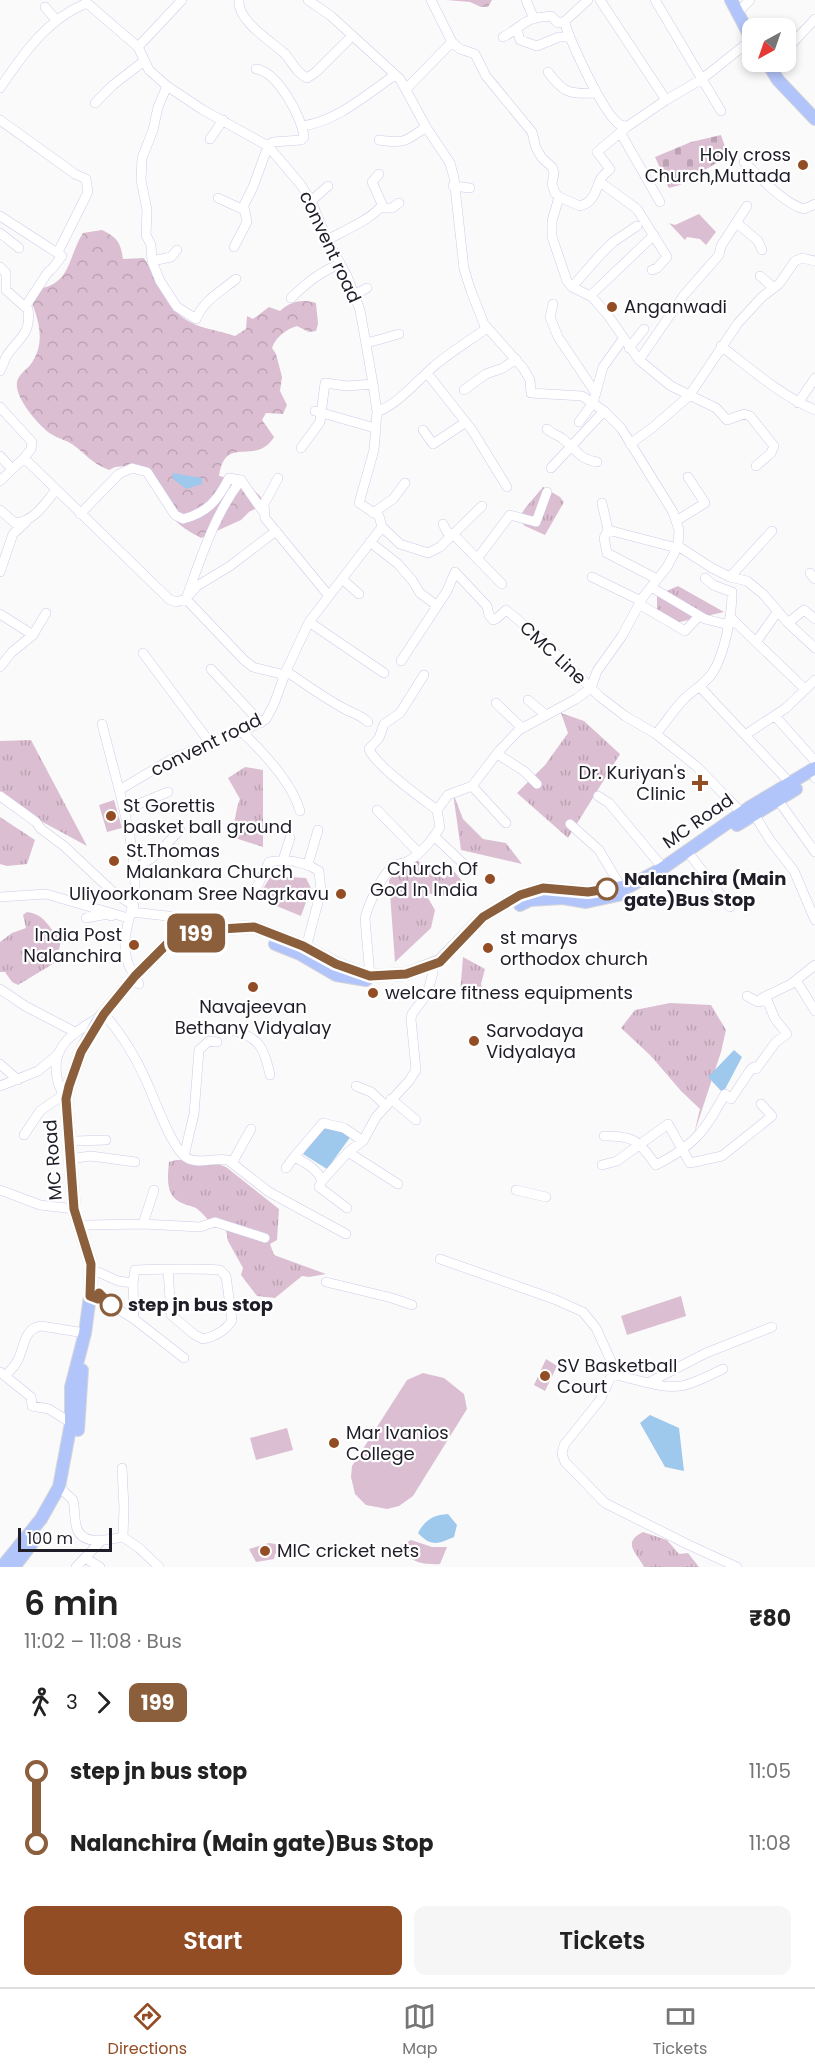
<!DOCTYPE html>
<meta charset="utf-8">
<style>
body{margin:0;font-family:Poppins,sans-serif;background:#f6f6f6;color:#222;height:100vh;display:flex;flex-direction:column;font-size:22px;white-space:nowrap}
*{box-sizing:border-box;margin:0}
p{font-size:20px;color:#767676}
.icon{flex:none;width:33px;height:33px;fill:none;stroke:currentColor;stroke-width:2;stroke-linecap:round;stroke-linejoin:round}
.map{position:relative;height:1567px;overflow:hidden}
.side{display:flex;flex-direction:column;background:#fff;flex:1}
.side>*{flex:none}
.badge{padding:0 12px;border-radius:9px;font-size:21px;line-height:39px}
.needle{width:39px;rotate:220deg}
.fabs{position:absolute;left:742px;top:18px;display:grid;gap:12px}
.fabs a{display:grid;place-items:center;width:54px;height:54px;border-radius:12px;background:#fff;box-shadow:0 3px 9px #0003;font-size:30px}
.scale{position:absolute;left:18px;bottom:15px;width:94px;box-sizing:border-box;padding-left:6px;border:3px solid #1e1d28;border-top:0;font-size:16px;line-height:21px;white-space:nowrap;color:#1e1d28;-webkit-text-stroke:4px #fff;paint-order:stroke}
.map>.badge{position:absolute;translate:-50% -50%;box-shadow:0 0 0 3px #fff}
.legs{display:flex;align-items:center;gap:9px;height:66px;padding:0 24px;font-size:20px}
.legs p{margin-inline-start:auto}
.head{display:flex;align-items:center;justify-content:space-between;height:102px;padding:0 24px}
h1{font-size:33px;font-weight:600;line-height:45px}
.button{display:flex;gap:12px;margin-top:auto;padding:12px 24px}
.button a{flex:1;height:69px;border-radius:12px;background:#934d24;color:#fff;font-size:24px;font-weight:600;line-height:69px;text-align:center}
.button a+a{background:#f6f6f6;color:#222}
ul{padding:0 24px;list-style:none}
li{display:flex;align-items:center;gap:21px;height:72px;font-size:22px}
li i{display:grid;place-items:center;width:9px;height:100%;margin:0 8px;background:currentColor}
li i::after{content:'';width:15px;height:15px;margin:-8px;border:4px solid;border-radius:50%;background:#fff}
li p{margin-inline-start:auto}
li:first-child i{background:linear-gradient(#0000 50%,currentColor 0)}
li:last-child i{background:linear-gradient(currentColor 50%,#0000 0)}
.menu{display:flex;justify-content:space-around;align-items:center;height:84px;border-top:2px solid #e0e0e0;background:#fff;font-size:16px;color:#767676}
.menu a{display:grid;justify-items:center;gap:3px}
.menu .selected{color:#934d24}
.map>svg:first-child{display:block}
.grass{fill:url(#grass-tufts)}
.forest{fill:url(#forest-crowns)}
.cemetery{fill:url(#cemetery-stones)}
.green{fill:#dcbed2}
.water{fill:#9ec8ec}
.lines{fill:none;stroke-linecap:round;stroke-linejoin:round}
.minor-casing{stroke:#cfcaea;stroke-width:10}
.major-casing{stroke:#d6d6d8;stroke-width:14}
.minor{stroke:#fff;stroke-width:9}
.major{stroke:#b2c5fa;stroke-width:12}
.line-1-casing{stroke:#fff;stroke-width:14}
.line-1{stroke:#8b5e3c;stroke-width:9}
.poi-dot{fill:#934d24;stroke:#fff;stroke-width:2}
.stop-1-dot{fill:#fff;stroke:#8b5e3c;stroke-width:3}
.labels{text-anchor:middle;stroke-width:4.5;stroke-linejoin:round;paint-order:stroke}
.poi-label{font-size:18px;fill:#1e1d28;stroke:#fff;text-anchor:start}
.street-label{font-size:18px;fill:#1e1d28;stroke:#fff}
.stop-label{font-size:18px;font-weight:bold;fill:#1e1d28;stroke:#fff;text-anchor:start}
</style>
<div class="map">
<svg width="815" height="1567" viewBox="0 0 815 1567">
<defs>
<pattern id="grass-tufts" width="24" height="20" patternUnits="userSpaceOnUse" patternTransform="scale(1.5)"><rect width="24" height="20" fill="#dcbed2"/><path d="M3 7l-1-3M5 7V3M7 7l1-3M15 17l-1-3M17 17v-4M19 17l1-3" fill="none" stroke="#bca3b4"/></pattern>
<pattern id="forest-crowns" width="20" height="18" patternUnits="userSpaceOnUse" patternTransform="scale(1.5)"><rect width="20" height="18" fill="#dcbed2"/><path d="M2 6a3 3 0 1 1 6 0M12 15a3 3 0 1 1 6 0" fill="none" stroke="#bca3b4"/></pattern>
<pattern id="cemetery-stones" width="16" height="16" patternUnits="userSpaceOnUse" patternTransform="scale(1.5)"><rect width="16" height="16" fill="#dcbed2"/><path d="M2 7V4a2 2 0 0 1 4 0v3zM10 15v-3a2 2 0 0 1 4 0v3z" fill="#bca3b4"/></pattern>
</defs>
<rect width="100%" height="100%" fill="#fafafa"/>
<path class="grass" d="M 543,487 L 560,497 L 564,502 L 545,535 L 525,526 L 518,519 L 526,507 Z
M 678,586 L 724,612 L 671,624 L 657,619 L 657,595 Z
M 561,713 L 584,721 L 620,754 L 568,838 L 517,793 L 545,765 L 568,733 Z
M 31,740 L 87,846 L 0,799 L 0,741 Z
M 245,767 L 263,770 L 263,847 L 229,836 C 237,822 234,813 240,799 L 228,778 Z
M 453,793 L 463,819 L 483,839 L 506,843 L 522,864 L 461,850 Z
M 0,817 L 35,840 L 27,864 L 7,866 L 0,864 Z
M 412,857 L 444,879 L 453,870 L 462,881 L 445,896 L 425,893 L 435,910 L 431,928 L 395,962 L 389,880 L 395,873 L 395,863 Z
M 27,912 C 49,915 47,931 62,937 L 56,962 L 18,985 L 12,982 L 5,972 L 0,972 L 0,942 L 12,933 L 26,928 L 23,915 Z
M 463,957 L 485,969 L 481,984 L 483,992 L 460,993 Z
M 670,1003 L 711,1005 L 726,1030 L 721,1052 L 694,1134 L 700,1109 L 681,1091 L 651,1056 L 621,1028 L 635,1010 Z
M 176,1160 L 208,1160 L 226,1167 L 279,1209 L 277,1240 L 270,1244 L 274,1255 L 326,1274 L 309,1277 L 302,1276 L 275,1298 L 257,1296 L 241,1275 L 243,1268 L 228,1241 L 226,1230 C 206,1223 210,1219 196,1208 C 190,1205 184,1205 178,1201 C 165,1193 168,1174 169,1162 Z
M 643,1532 L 667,1540 L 679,1554 L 688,1553 L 699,1567 L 644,1567 C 637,1553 621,1543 643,1532 Z"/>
<path class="forest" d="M 447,0 L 492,0 L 488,7 L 481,7 L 470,2 Z
M 102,230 C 117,237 121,243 123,259 L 144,258 C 158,281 164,308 190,322 C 203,329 221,331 235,336 L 246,329 L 247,316 L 253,319 L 269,307 L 280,311 C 291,301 302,299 316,303 L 318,324 L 316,331 L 309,332 L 297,326 C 286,329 275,338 272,348 L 276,354 L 282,377 L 280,391 L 287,405 L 283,414 L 266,413 L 262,420 L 274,437 C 256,467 225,433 219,476 L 233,479 L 242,479 L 261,497 L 260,506 L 249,512 L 241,520 L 201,538 C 194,534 186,530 180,525 C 162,508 152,484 136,465 L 115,467 L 109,470 C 91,463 86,454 72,444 C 65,440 57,438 51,434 C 39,426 14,397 17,382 C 18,375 27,369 31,364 C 46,343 39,320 30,298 L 37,289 C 72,284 67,258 83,233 Z"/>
<path class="cemetery" d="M 721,135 L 728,156 L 680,185 L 669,188 L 655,157 L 691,142 Z"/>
<path class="green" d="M 699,214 L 716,232 L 706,245 L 700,239 L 687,237 L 685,240 L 683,238 L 669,223 L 675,225 Z
M 114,800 L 122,828 L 107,832 L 99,805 Z
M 271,876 L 306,878 L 311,888 L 301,916 L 257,898 Z
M 681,1296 L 686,1316 L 627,1335 L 621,1316 Z
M 546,1359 L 557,1366 L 545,1391 L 534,1385 Z
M 423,1373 L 444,1378 L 464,1394 L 467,1409 L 413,1496 L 399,1506 L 387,1509 L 366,1505 L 355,1494 L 351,1477 L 352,1466 L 407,1380 Z
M 287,1428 L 293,1450 L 256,1460 L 250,1438 Z
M 411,1540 L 432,1547 L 447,1547 L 440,1564 C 421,1565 410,1562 399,1546 Z
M 269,1543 L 275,1544 L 280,1548 L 279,1553 L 275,1554 L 274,1559 L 256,1562 L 249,1549 Z"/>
<path class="water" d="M 172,473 L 202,478 L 202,484 L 186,489 L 173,479 Z
M 734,1050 L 742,1057 L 723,1093 L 708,1077 Z
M 326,1120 L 351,1136 L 327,1169 L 303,1154 Z
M 650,1415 L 679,1428 L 684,1471 L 665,1467 L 640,1423 Z
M 448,1514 L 457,1525 L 454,1537 C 438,1544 431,1547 418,1533 C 425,1520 433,1515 448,1514 Z"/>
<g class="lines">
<defs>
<path id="minor" d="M 239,0 C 237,21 271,41 284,53 C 292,61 296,73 307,78 L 316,72 L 352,36
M 308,0 L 331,16 L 400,79 L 426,127 L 450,163 L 454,178 L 464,269 L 471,291 L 484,324 L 523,368 L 530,380 L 531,393 L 582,396 L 604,411 L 621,428 L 673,512 L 679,530 L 678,546 L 667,567 L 643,597 L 622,636 L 597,671 L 591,688 L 576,699 L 519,730 L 499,751 L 472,786 L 448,795 L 437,810 L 440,827 C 435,837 418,857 408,861 C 404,864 398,863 394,866 C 383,872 367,907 365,919 L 370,976
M 431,0 L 452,42 L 460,49 L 475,54 L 486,76 L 532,132 L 536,148 L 542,158 L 552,167 L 554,173 L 552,184 L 555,193 L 559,197 L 552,221 L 552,237 L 567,281 L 572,287 L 592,297 L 607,314 L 639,360 L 671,386 L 716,408 L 727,420 L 744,414 L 750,416 L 774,446 L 771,453 L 756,466
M 526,0 L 534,19
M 588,0 L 565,21 L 566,27 C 573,46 603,113 619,124 C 622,126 624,126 628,126 L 666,100 L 702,79 L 751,40
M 600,0 L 666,100
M 655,0 L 721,111
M 45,7 L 56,20
M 738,12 L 750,0
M 517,30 L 520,40 L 537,46 L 559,37 L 570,37
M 503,37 C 512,33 522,23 530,20 C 536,17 544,17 551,16 L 558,23 L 565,21
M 786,50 L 815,19
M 548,72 C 564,94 570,94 596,93
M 167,86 L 158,107 L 153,130 L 142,158 L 141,180 L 147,210 L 146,235 L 151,245 L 152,261 L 160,281 L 177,307 L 196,319 C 204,300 220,292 236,279
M 0,88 C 23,54 48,18 87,3 L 138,47
M 406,89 L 452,42
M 95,103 L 113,85 L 144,61
M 0,120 L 75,174 L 86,179 L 88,192 L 58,252
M 302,126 C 336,122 367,94 395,75
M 620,132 L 660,202
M 210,139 L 223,120
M 379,140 C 405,144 406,141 426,127
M 744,162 C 759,176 784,204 804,209 L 815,204
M 600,182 L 637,209 L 667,257 L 657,268 L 652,270
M 453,186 L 470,188
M 559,197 L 580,206 C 594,202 595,192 600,180 C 602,176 607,172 610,169 L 597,152 L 628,126
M 218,198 L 242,209 L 253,187 L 268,146 L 273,142 L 301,140 L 304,137 C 302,117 277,71 256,69
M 311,201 L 328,186
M 382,208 L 392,208 L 399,203
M 0,216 L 62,256 L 51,270 L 48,272 L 25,307 L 28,309 C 32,335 17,339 6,357 C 4,362 2,367 0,371
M 737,223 L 758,241 L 762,250
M 0,233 L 19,248
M 327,240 C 341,232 377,217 382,204 L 372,182 L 379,174
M 234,247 L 247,222 L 244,207
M 152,261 L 171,257 L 177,250
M 0,267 L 6,273 L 6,290 L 25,307
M 760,276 L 774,288
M 572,287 L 600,255 L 613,242 L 637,226
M 354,295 L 367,288
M 590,296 L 654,235
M 291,298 C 306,283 321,271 340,264
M 553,304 L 550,317 L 558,337 L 595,392
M 367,343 L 399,334
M 721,346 C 751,369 780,395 815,410
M 629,348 L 644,329
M 639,360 L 684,295 L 719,255 L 721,246 L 747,206
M 427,373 L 472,430 L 507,487
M 464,390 L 486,374 L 503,368 L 516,359
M 798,403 L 815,378
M 0,407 L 32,442 L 31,449 L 24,458
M 315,411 L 375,428
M 377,412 C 399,403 415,383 433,367 C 449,353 469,341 487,328
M 579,422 L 593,403 L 603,367 L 623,339
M 547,429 C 552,434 559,435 564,440 C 578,450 577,458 597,462
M 423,430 L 433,444 L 466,422
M 630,444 L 652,428 L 689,396 L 738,323 L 762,297 L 779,284 L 795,261 L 802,258 L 815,261
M 301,448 L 320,422 L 325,383 L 347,386 L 373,384
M 0,456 L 12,469
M 551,468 L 604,411
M 278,478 L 264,504 L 265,518 L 329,596
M 0,481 L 24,458 L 169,599 L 176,602 L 186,599 L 244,660 L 253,667 L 285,675
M 602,503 L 608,530 L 604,538 L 607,553 L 657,579
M 0,510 L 15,523 C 35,521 44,504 56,490
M 373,513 L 393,499 L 405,483
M 80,514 L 119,474 L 132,468 L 147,472 L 175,515 L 183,519 C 207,513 218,500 229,478 L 241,480 L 264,513
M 676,521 L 705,503 L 688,477
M 443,524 L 447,532 L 454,535 L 502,584
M 382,527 L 400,544 L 428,553 L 440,547 L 482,506
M 608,530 L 677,548
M 370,542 L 398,564 L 412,580 L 420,593 L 436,605
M 678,546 L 712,568 L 730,577 L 747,581 L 763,594 L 788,623 L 804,610 L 815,619
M 477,559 L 510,515 L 536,522 L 547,492
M 0,572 L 13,534 L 26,522
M 810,573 L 815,579
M 592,577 L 641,601
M 730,577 L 772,531
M 342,579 L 359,594
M 651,587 L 705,619 L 729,625
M 189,595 L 197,586 L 230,566 L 276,531
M 186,599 C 201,558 214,515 241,480
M 639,604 L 685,631 L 699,616
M 0,614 L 33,635
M 731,618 L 805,689
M 309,622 L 384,673
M 788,623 L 815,648
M 756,642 L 778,611
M 143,653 L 211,744
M 401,661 L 447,591 L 455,572 L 487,606 L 489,615 L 493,620 L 496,619 L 506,610 L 540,638 L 599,696 L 625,716 L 656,734 L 696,766 L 746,817
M 0,667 L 12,652 L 33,635 L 46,613
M 211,669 L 261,723
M 286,671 C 305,684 323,697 343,708 C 352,713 361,715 368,722
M 424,675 L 400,713 L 384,724 L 379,738 L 369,749 C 376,766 421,798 437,810
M 700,687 L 791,784
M 528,700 L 546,715
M 496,703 L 522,728
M 775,716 L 815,761
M 102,724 L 120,793
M 242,732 C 263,752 292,783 300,811
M 656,734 C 666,722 675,708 685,698 C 695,689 706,683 713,672 C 725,653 732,614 732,592 L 713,585 L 705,578
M 745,735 L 786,708 L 815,680
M 497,754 L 524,771 L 537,784
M 815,777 L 815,778
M 472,786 L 506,823
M 0,796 L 36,822 L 41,829 L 64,846 L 113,892 L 134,906
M 598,796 L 609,803 L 663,868
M 778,800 L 815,852
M 124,810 L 168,792
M 377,810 L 418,852
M 752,811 L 770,840 L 794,871 L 815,920
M 570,824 L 599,850 L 621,887
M 434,836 L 470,870
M 691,856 L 730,907
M 283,860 L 290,838
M 308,864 L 318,830
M 134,870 L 156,855 L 180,830
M 255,891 L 269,862 C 287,859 304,861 319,871 L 321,891 L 308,940 L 303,946
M 0,897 L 46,894 L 128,918
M 132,912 L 194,919 L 221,928
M 86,918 L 108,914 L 111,916
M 796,980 L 815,1011
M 139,984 C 135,977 130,970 128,963 C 118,936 135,912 135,885 C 135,855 127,822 120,793 L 121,789 L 170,760 L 224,737 L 242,732 L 266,719 L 274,704 L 286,671 L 309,622 L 382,527 L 379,516 L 359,503 L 374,450 L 377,412 L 373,384 L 360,310 L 347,276 L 327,240 L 312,203 L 301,185 L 268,146 L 203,110 L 167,86 L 149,70 L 138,47 L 182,0
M 0,989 L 25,1006 L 75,1032
M 762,998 L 791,984 L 815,965
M 229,1029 C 259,1037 264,1046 270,1075
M 0,1064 L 18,1080
M 0,1086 L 38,1071 L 56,1056
M 356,1086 L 371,1092 L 385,1105
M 66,1099 C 59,1089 56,1079 56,1067 C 56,1039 83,1028 104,1014 C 121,1033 135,1056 146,1080 C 154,1098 172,1149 187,1158 C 198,1165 216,1157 228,1160 L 269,1192 L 346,1234
M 391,1099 L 416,1120
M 24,1135 L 40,1111 L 63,1095
M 604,1136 C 636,1136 638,1141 656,1165 C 694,1146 705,1131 725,1094 L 731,1099 L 751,1069 L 754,1067 L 756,1069 L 776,1042 L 787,1034 L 775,1019 L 767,1000 L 758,1002 L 747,996
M 75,1141 L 106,1140
M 348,1152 L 398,1184
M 184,1156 L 194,1114 L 199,1050 L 209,1041 L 217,1042
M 76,1158 L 91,1156 L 135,1162
M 232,1163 L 251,1129
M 602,1165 L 617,1161 L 668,1124 L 690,1163 L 722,1156 L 772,1116 L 761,1104
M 286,1168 L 294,1157
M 322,1181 L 348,1152 L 363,1141 L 376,1117 L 409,1081 L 416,1070 L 411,1019 L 412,1014 L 427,994 L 433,973
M 0,1190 L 40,1205 L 74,1209
M 516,1190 L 546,1197
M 347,1208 L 319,1187 L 322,1181 C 318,1169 305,1162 294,1157 L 323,1123 L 344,1128 L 363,1141
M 143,1224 L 154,1190
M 87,1225 L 143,1224 L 200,1227 L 215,1222 L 265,1238
M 440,1259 L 554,1299 L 583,1312 L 596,1328 L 612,1363 L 612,1374 L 600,1400 L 564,1445 L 562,1454 L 565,1462 L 605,1503 L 689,1545 L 737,1567
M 98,1272 L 118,1281 L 133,1283 L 134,1319 L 113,1306 L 99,1293
M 326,1282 L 392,1298 L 412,1305
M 133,1283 L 135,1270 C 163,1269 192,1268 220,1270 L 226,1276 L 232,1320 C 227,1330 214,1337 203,1339 L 195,1335 L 171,1315 L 168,1269
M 134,1319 L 184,1358
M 0,1372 L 31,1397 L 32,1406 L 49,1409 L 71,1423 L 75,1423
M 612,1374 L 648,1383 L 706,1353 L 772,1327
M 5,1376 C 10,1371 15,1366 18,1360 C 24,1348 24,1328 41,1326 L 85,1333
M 648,1383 C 682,1392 693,1383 723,1369
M 122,1468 L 124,1508 L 123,1537
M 59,1487 L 73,1500 C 75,1508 74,1516 76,1525 C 80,1547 107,1540 123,1537 L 139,1548 L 159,1567
M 85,1558 L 100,1567
M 76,1567 L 102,1540"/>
<path id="major" d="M 731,0 L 753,42
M 767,62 L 778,80 L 815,119
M 737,825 L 796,789
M 520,905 L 530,900 L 563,898 L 586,902 L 623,894
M 275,944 L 300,954 L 336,975 L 366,980
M 78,1430 L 82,1370
M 2,1567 L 41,1519 L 59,1487 L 71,1423 L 71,1387 L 85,1333 L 90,1296 L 91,1264 L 74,1209 L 66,1099 L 69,1086 L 81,1052 L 97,1022 L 135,976 L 167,944 L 204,930 L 254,927 L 303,946 L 337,964 L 370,976 L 406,974 L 440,961 L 483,917 L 520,895 L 543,888 L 588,892 L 630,886 L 663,868 L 750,807 L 815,768
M 14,1567 L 33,1542"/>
</defs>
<use href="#minor" class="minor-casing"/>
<use href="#major" class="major-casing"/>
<use href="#minor" class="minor"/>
<use href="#major" class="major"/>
</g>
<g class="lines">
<defs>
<path id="line-1" d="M 111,1305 L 99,1293 L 98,1299 L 90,1296 L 91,1264 L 74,1209 L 66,1099 L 69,1086 L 81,1052 L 104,1014 L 135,976 L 167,944 L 204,930 L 254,927 L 303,946 L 336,964 L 370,976 L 406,974 L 440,962 L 483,917 L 520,895 L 543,888 L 588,892 L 607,889"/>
</defs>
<use href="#line-1" class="line-1-casing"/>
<use href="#line-1" class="line-1"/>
</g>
<g class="poi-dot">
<circle cx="803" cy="165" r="6"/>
<circle cx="612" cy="307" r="6"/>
<path d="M697 774h6v6h6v6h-6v6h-6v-6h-6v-6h6z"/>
<circle cx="111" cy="816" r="6"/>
<circle cx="114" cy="861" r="6"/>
<circle cx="490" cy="879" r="6"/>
<circle cx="341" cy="894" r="6"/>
<circle cx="134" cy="945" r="6"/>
<circle cx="488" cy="948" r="6"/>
<circle cx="253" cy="987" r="6"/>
<circle cx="373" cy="993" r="6"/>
<circle cx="474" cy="1041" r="6"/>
<circle cx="545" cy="1376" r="6"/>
<circle cx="334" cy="1443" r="6"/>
<circle cx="265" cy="1551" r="6"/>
</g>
<g class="stop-1-dot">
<circle cx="607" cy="889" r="10"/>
<circle cx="111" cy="1305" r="10"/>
</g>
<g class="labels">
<g class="poi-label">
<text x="791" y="161" text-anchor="end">Holy cross<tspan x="791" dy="21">Church,Muttada</tspan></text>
<text x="624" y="313">Anganwadi</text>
<text x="686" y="779" text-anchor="end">Dr. Kuriyan's<tspan x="686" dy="21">Clinic</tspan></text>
<text x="123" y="812">St Gorettis<tspan x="123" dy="21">basket ball ground</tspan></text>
<text x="126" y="857">St.Thomas<tspan x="126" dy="21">Malankara Church</tspan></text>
<text x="478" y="875" text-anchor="end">Church Of<tspan x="478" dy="21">God In India</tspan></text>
<text x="329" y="900" text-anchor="end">Uliyoorkonam Sree Nagrkavu</text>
<text x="122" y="941" text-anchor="end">India Post<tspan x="122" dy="21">Nalanchira</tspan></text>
<text x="500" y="944">st marys<tspan x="500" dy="21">orthodox church</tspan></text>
<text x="385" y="999">welcare fitness equipments</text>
<text x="253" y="1013" text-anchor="middle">Navajeevan<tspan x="253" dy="21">Bethany Vidyalay</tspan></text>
<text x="486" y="1037">Sarvodaya<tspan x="486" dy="21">Vidyalaya</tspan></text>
<text x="557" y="1372">SV Basketball<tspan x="557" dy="21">Court</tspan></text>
<text x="346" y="1439">Mar Ivanios<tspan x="346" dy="21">College</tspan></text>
<text x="277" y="1557">MIC cricket nets</text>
</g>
<g class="street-label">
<text transform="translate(330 247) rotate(65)" y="6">convent road</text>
<text transform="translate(553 653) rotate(43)" y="6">CMC Line</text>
<text transform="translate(206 745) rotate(-26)" y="6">convent road</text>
<text transform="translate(698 821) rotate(-35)" y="6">MC Road</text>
<text transform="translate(53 1160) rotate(-94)" y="6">MC Road</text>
</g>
<g class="stop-label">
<text x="624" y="885">Nalanchira (Main<tspan x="624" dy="21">gate)Bus Stop</tspan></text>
<text x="128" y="1311">step jn bus stop</text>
</g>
</g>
</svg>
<div class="fabs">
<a><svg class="needle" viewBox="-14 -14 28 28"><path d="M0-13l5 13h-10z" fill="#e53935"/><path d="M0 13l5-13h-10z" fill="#767676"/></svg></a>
</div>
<div class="scale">100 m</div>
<b class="badge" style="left:196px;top:933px;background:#8b5e3c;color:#fff">199</b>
</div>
<section class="side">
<div class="head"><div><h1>6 min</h1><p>11:02 – 11:08 · Bus</p></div><b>₹80</b></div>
<div class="legs"><svg class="icon" aria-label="walk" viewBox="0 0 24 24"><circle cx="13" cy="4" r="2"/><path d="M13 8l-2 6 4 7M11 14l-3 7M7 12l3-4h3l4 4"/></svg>3<svg class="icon" aria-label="forward" viewBox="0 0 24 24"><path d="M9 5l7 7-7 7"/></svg><b class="badge" style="background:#8b5e3c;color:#fff">199</b></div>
<ul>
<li><i style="color:#8b5e3c"></i><b>step jn bus stop</b><p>11:05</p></li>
<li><i style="color:#8b5e3c"></i><b>Nalanchira (Main gate)Bus Stop</b><p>11:08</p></li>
</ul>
<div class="button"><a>Start</a><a>Tickets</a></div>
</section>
<nav class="menu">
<a class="selected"><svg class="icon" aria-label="directions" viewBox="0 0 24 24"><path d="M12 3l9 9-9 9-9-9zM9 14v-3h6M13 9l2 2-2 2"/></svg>Directions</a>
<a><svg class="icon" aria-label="map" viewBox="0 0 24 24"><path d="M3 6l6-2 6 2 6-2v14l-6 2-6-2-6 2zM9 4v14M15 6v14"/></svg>Map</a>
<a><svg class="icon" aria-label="tickets" viewBox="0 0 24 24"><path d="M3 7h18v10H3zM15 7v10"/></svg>Tickets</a>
</nav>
